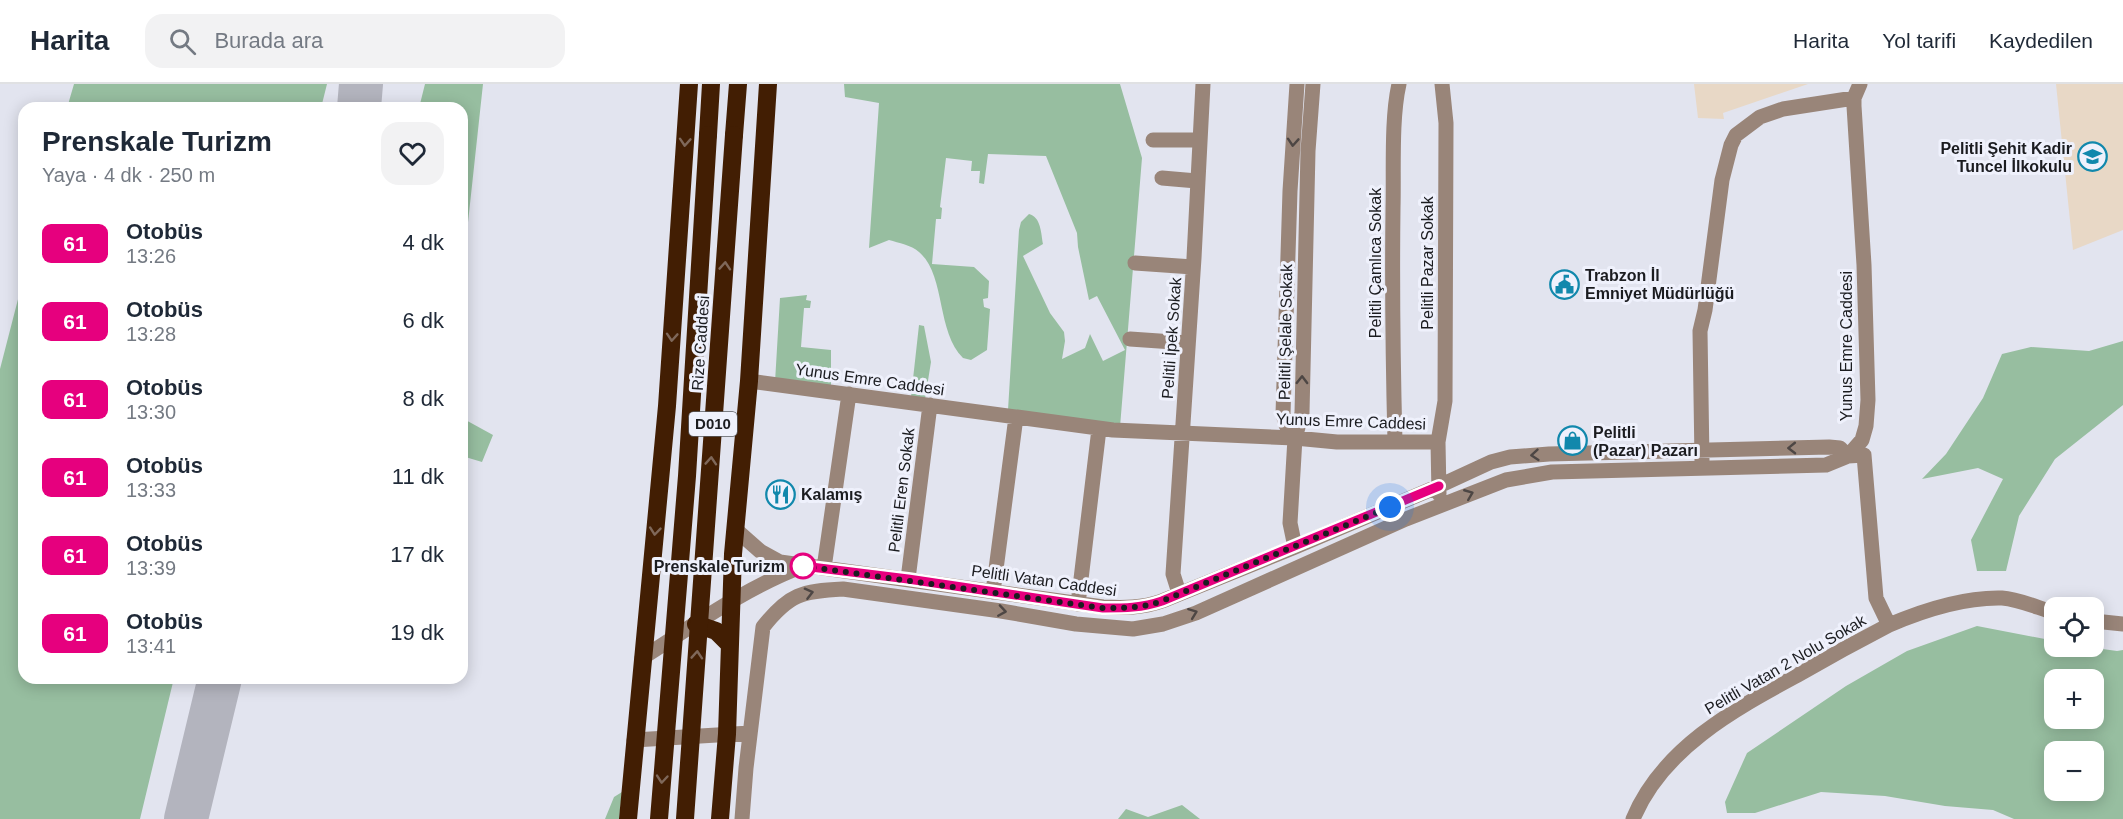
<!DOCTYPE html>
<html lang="tr">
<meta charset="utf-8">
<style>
body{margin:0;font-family:Arial,sans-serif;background:#f2f2f3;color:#1f2937;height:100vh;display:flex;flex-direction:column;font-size:22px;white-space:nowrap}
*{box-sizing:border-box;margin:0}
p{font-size:20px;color:#747a83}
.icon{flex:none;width:33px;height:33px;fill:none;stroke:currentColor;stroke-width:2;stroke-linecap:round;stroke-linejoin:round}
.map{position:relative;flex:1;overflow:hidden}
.drawer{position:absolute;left:18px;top:18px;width:450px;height:582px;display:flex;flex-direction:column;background:#fff;border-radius:18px;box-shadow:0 3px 15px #0003}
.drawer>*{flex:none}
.badge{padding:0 12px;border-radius:9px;font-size:21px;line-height:39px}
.fabs{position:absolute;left:2044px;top:513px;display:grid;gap:12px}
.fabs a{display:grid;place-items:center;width:60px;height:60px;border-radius:12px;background:#fff;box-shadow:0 3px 15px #0003;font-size:30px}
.you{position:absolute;width:30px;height:30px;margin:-15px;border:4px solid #fff;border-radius:50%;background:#1a73e8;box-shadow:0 0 0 9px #1a73e833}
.map>.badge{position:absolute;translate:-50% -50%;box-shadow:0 0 0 3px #fff}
.round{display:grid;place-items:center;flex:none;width:63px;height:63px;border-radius:18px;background:#f2f2f3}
.overview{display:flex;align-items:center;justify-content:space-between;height:102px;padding:0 24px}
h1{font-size:28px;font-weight:700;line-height:45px}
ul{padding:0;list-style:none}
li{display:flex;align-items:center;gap:18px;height:78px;padding:0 24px}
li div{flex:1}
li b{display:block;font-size:22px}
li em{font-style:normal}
li .badge{min-width:66px;font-weight:700;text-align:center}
header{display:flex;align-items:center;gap:36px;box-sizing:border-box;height:84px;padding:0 30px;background:#fff;border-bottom:2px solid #e0e1e3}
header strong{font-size:28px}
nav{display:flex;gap:33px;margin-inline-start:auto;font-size:21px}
.search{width:420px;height:54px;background:#f2f2f3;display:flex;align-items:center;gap:15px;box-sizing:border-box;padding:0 21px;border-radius:18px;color:#747a83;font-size:22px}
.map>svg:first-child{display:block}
.education{fill:#e8d8c6}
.green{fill:#97bea0;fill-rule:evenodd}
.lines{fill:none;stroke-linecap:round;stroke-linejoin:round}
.taxiway{stroke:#b3b4be;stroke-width:44}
.minor{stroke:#998579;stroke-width:15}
.highway{stroke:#421e03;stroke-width:18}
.highway-bridge{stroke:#421e03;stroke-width:18}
.oneway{stroke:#7f685a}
.oneway2{stroke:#4d4644}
.line-casing{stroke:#fff;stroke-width:14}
.line{stroke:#e6007e;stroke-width:9}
.walk{stroke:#1b1c20;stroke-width:6;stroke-dasharray:0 10.8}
.stop-dot{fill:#fff;stroke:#e6007e;stroke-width:3}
.labels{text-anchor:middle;stroke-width:6;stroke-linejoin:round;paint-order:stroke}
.shield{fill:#eff1fc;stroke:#5b5c62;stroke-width:1.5}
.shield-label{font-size:15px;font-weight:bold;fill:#1b1c20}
.poi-label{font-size:16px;font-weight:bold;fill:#1b1c20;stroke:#eff1fc;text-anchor:start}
.street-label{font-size:16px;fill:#1b1c20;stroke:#eff1fc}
.stop-label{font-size:16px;font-weight:bold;fill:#1b1c20;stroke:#eff1fc;text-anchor:end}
</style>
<header>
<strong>Harita</strong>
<div class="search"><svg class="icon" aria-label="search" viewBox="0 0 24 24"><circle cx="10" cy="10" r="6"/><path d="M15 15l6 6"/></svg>Burada ara</div>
<nav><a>Harita</a><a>Yol tarifi</a><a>Kaydedilen</a></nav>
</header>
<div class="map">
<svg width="2123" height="735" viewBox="0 0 2123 735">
<rect width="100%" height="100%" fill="#e2e4ef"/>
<path class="education" d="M 1694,0 L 1808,0 L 1723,29 L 1724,35 L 1698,34 Z
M 2056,0 L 2123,0 L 2123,146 L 2073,166 Z"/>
<path class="green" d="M 74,0 L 327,0 L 321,24 L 67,24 Z
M 425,0 L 483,0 L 465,166 L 462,177 L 462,24 L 419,24 Z
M 844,0 L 1120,0 L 1142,74 L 1120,343 L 1008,326 L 1019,146 L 1021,138 L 1029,130 C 1041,133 1041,149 1043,160 L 1023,172 L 1050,229 L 1064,248 L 1065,257 L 1062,275 L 1085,264 L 1090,250 L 1103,277 L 1125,266 L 1097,212 L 1089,216 L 1078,163 L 1077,149 L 1046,72 L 988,70 L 984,100 L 979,99 L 980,87 L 971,87 L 972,77 L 946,74 L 940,123 L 942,124 L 941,135 L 936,135 L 932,180 L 974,183 L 989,197 L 988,214 L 983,215 L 984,223 L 990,225 L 987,266 L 971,276 L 963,274 C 936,247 946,191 919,168 C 911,161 899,159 889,156 L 869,164 L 879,19 L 845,13 Z
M 24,192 L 24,594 L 174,594 L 140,735 L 0,735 L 0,285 Z
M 807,211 L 806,216 L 811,217 L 810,224 L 804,224 L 801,263 L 831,266 L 831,303 L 775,298 L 780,214 Z
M 919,241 L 924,242 L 931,278 L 925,315 L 911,313 Z
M 2123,257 L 2123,321 L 2055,375 L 2019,432 L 2006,487 L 1977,487 L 1971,456 L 2003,395 L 1978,384 L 1922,395 L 1946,370 L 1983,314 L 2002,270 L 2031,263 L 2089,267 Z
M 462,334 L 493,351 L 482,378 L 462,372 Z
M 1977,542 L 2055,557 L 2055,562 L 2088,563 L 2117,567 L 2123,566 L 2123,735 L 2014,735 L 1993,726 L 1945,722 L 1885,712 L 1821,708 L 1755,729 L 1727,729 L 1725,718 L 1747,669 L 1846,602 L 1907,567 ZM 2055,596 L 2094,596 L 2094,634 L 2055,634 ZM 2055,668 L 2094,668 L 2094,706 L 2055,706 Z
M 622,708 L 619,735 L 605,735 L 614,713 Z
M 1182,721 L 1200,735 L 1118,735 L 1126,725 L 1148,733 Z"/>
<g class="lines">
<path class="taxiway" d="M 359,24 L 361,0
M 186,735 L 220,594"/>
<path class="minor" d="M 1153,56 L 1200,56
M 1162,94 L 1197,97
M 1135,179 L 1193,183
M 1130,255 L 1188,259
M 749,297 L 1113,346 L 1295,354 L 1337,358 L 1438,358 L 1439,410
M 1295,354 L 1286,341 L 1283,330 L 1290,107 L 1297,0
M 1395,358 C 1393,280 1392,202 1393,124 C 1394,87 1391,35 1399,0
M 1438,358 L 1445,317 L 1446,39 L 1442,0
M 1848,372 L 1862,356 L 1866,342 L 1868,316 L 1864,181 L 1854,22 L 1854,14 L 1860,0
M 1702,377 L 1700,247 L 1705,226 L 1722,96 L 1731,61 L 1736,51 L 1760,33 L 1783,25 L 1854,14
M 735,445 L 760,467 L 780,478 L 1103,523 C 1124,524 1142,524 1162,517 L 1295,463 L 1439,402 L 1491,378 L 1510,373 L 1549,370 L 1829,363 L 1840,364 L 1848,372
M 1295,463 L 1290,439 L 1295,354 L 1302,329 L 1308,67 L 1313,0
M 824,484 L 849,310
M 908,495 L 930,321
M 993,508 L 1016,333
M 1179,509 L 1173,490 L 1194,174 L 1203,0
M 1078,520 L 1099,345
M 2094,537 L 2123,540
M 642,574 C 694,541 745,504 803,482
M 634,656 L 750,649
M 742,735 L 746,684 L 763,543 C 789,510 802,507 843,505 L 1001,527 L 1076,540 L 1133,545 L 1163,540 L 1196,529 L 1406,435 L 1506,396 L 1552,388 L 1826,381 L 1848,372 L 1864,371 L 1876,514 L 1889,541
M 1633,735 C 1662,665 1733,626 1796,592 C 1827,574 1858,557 1889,541 C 1924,526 1963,513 2002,514 C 2019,515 2038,524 2055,529"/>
<path class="highway" d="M 708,51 L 711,0
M 734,51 L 738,0
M 696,540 L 716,547 L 729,560
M 628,735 L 667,322 L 689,0
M 720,735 L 727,650 L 733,470 L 749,297 L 768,0"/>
<path class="highway-bridge" d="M 659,735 L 687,392 L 708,51
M 685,735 L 734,51"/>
</g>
<defs><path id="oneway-chevron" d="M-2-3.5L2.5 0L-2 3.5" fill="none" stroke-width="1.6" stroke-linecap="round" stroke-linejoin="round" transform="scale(1.5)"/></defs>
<g class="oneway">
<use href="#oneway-chevron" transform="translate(685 58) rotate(94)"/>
<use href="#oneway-chevron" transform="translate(725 182) rotate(-86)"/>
<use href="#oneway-chevron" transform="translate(672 253) rotate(94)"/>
<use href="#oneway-chevron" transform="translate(711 377) rotate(-86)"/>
<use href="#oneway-chevron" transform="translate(655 447) rotate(96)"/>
<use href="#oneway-chevron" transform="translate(697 571) rotate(-86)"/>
<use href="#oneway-chevron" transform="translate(662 695) rotate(95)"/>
</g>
<g class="oneway2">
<use href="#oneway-chevron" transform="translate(1293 58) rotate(94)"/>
<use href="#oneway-chevron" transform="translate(1302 296) rotate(-89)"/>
<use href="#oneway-chevron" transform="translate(1792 364) rotate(179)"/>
<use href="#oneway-chevron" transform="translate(1535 371) rotate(175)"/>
<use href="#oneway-chevron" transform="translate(1469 410) rotate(-22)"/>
<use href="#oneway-chevron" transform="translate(809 509) rotate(-14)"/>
<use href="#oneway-chevron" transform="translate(1002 527) rotate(9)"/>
<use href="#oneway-chevron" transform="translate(1193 529) rotate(-21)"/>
</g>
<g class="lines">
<defs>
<path id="line" d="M 803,482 L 908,495 L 1103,524 C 1124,524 1142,524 1162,517 L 1439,402"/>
</defs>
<use href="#line" class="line-casing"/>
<use href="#line" class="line"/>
<path class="walk" d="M 803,482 L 1103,524 C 1124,524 1142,524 1162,517 L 1390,423"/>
</g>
<defs>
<symbol id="school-ring" viewBox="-11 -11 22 22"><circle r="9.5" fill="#eff1fc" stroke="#1188ac" stroke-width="1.5"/><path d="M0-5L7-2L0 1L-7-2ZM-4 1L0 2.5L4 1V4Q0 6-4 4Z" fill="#1188ac"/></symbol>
<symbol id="civic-ring" viewBox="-11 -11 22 22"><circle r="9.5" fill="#eff1fc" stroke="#1188ac" stroke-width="1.5"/><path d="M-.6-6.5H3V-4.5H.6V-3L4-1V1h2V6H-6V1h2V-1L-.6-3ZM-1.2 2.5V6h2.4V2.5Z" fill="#1188ac"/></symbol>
<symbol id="shop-ring" viewBox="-11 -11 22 22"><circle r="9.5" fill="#eff1fc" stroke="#1188ac" stroke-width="1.5"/><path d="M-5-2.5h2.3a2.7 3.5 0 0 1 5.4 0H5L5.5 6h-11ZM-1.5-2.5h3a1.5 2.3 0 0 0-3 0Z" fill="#1188ac"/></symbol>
<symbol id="restaurant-ring" viewBox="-11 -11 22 22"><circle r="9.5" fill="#eff1fc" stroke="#1188ac" stroke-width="1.5"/><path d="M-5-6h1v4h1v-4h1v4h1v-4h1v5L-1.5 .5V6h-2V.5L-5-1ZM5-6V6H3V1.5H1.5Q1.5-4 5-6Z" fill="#1188ac"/></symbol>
</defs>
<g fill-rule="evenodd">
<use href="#school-ring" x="2076" y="56" width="33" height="33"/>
<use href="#civic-ring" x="1548" y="184" width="33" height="33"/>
<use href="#shop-ring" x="1556" y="340" width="33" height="33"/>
<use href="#restaurant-ring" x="764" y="394" width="33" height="33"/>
</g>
<circle class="stop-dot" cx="803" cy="482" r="12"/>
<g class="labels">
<rect class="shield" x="689" y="328" width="48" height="24" rx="4.5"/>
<g class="shield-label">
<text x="713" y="345">D010</text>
</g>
<g class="poi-label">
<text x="2072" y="70" text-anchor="end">Pelitli Şehit Kadir<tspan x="2072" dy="18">Tuncel İlkokulu</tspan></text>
<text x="1585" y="197">Trabzon İl<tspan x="1585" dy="18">Emniyet Müdürlüğü</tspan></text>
<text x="1593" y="354">Pelitli<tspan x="1593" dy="18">(Pazar) Pazarı</tspan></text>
<text x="801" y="416">Kalamış</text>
</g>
<g class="street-label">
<text transform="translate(1375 179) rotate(-90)" y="6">Pelitli Çamlıca Sokak</text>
<text transform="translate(1427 179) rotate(-90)" y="6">Pelitli Pazar Sokak</text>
<text transform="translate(1285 248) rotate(-89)" y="6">Pelitli Şelale Sokak</text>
<text transform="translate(1171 254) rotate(-86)" y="6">Pelitli İpek Sokak</text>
<text transform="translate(700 259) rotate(-86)" y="6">Rize Caddesi</text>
<text transform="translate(1846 262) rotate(-90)" y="6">Yunus Emre Caddesi</text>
<text transform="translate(870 295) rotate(8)" y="6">Yunus Emre Caddesi</text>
<text transform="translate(1351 337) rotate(2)" y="6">Yunus Emre Caddesi</text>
<text transform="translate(901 406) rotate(-83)" y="6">Pelitli Eren Sokak</text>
<text transform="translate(1044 496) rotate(8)" y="6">Pelitli Vatan Caddesi</text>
<text transform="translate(1785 580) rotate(-30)" y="6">Pelitli Vatan 2 Nolu Sokak</text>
</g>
<g class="stop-label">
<text x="785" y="488">Prenskale Turizm</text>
</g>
</g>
</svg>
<div class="fabs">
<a><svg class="icon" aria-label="locate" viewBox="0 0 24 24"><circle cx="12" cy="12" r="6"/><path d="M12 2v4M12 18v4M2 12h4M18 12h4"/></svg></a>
<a>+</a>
<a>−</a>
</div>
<div class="you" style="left:1390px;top:423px"></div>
<section class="drawer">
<div class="overview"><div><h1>Prenskale Turizm</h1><p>Yaya · 4 dk · 250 m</p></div><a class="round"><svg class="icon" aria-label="heart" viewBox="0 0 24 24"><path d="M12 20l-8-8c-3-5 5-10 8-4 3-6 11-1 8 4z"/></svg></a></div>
<ul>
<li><span class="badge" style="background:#e6007e;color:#fff">61</span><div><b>Otobüs</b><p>13:26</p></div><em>4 dk</em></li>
<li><span class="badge" style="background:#e6007e;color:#fff">61</span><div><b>Otobüs</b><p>13:28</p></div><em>6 dk</em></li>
<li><span class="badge" style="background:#e6007e;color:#fff">61</span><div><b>Otobüs</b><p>13:30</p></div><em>8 dk</em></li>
<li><span class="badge" style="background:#e6007e;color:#fff">61</span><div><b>Otobüs</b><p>13:33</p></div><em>11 dk</em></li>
<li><span class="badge" style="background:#e6007e;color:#fff">61</span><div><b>Otobüs</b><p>13:39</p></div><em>17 dk</em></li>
<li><span class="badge" style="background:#e6007e;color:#fff">61</span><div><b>Otobüs</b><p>13:41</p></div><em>19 dk</em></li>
</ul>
</section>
</div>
